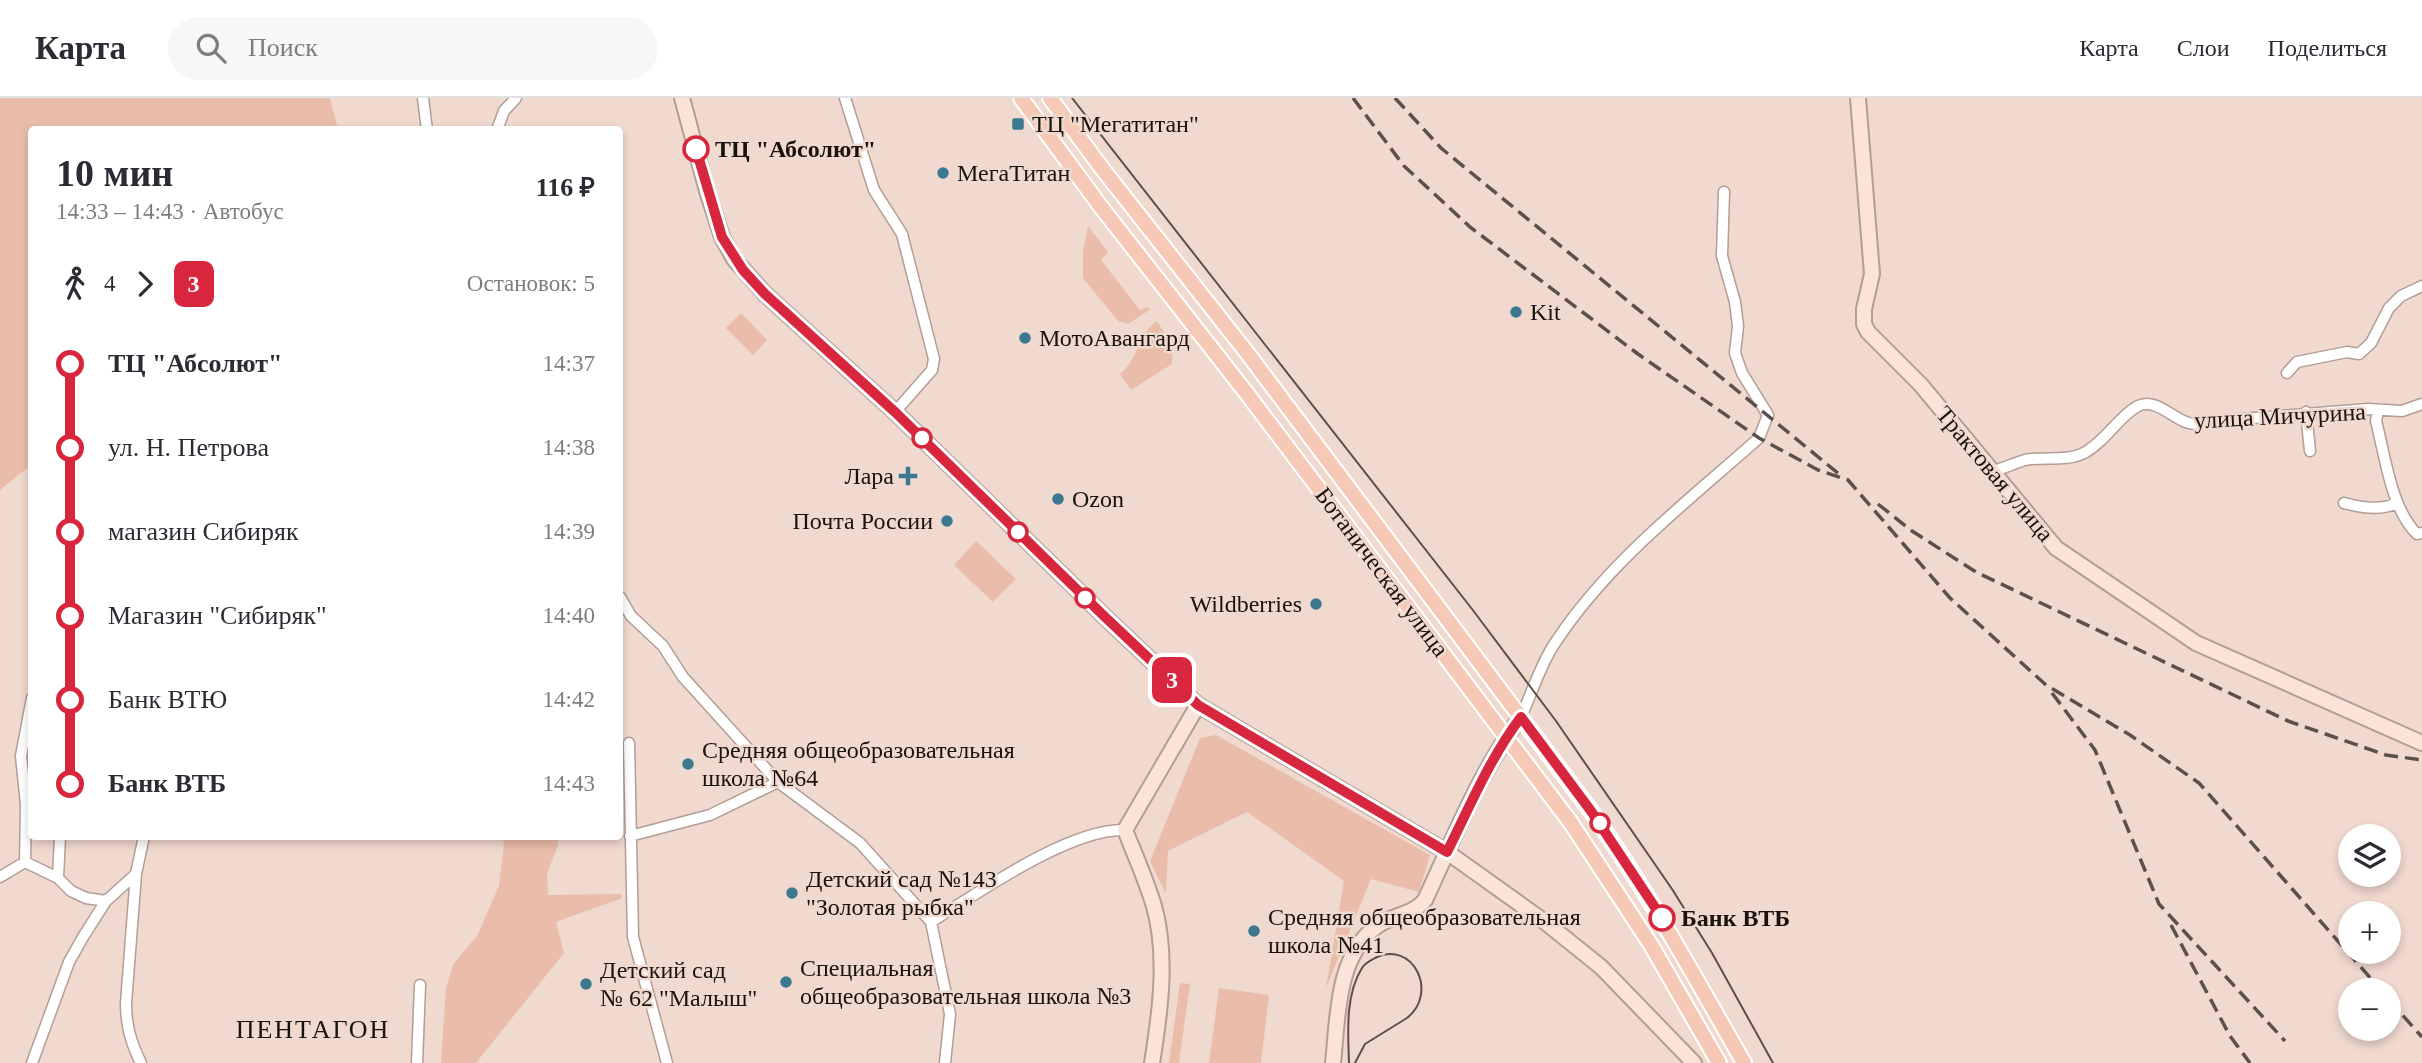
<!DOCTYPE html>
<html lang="ru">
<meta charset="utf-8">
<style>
body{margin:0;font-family:Georgia,serif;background:#f7f7f7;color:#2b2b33;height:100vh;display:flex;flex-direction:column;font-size:26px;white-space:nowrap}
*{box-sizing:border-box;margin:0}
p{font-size:23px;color:#7c7c81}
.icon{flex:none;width:38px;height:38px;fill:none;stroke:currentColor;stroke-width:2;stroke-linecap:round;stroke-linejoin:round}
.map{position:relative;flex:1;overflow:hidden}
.sheet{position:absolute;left:28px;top:28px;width:595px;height:714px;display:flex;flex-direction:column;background:#fff;border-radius:7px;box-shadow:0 4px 10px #0003}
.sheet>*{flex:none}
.badge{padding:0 14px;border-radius:10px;font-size:24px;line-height:46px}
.buttons{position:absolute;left:2338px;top:726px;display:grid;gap:14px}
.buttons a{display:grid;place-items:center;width:63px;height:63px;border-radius:50%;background:#fff;box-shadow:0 4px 10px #0003;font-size:35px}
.map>.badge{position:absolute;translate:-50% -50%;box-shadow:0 0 0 4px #fff}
.legs{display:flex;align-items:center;gap:10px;height:77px;padding:0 28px;font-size:23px}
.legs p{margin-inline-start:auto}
.headline{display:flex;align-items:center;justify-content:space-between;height:119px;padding:0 28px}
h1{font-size:38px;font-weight:700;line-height:52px}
ul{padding:0 28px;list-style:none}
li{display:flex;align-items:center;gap:24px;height:84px;font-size:26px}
li i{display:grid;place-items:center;width:10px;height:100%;margin:0 9px;background:currentColor}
li i::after{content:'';width:18px;height:18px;margin:-9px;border:5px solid;border-radius:50%;background:#fff}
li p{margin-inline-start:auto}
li:first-child i{background:linear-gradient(#0000 50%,currentColor 0)}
li:last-child i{background:linear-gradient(currentColor 50%,#0000 0)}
header{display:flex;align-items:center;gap:42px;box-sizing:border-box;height:98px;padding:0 35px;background:#fff;border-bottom:2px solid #e1e1e2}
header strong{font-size:33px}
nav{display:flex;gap:38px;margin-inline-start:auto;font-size:24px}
.search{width:490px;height:63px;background:#f7f7f7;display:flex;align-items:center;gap:18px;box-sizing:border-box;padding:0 24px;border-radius:38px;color:#7c7c81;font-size:26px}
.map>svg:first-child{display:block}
.green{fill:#eabdab}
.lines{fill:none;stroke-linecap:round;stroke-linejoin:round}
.street-casing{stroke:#b39d94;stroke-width:13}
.secondary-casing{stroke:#b39d94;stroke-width:18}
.primary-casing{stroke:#fff;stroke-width:18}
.street{stroke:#fff;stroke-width:10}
.secondary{stroke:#fae4da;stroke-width:14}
.primary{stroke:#f6c9b6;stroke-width:14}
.tram{stroke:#5c504a;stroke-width:2}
.rail{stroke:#5c504a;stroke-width:3.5;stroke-dasharray:14 7;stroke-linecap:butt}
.line-1-casing{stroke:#fff;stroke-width:16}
.line-1{stroke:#d7263d;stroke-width:10}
.poi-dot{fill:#3c788f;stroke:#f0d9cf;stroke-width:2.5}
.stop-1-dot{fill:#fff;stroke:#d7263d;stroke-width:3.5}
.labels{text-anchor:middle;stroke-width:5;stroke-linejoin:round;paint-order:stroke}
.poi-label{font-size:24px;fill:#19120e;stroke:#f0d9cf;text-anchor:start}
.stop-label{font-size:24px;font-weight:bold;fill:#19120e;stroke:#f0d9cf;text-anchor:start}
.street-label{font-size:24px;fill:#19120e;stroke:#f0d9cf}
.neighbourhood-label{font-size:26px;letter-spacing:2px;fill:#19120e;stroke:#f0d9cf}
</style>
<header>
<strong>Карта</strong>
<div class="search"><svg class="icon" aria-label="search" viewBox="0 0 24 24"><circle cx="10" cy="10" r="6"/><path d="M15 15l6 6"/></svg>Поиск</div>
<nav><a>Карта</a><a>Слои</a><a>Поделиться</a></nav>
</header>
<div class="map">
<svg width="2422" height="965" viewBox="0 0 2422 965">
<rect width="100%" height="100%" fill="#f0d9cf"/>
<path class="green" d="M 0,0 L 330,0 L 338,31 L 32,32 L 31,367 L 0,392 Z
M 1088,128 L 1108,154 L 1101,162 L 1140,212 L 1147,209 L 1151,211 L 1128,226 L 1118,223 L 1083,180 L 1083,154 Z
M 741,215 L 767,242 L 753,257 L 726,230 Z
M 1157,223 L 1173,249 L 1172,266 L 1131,292 L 1120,276 C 1140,260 1136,237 1157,223 Z
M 976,443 L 1016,481 L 993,504 L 954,467 Z
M 1216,637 L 1430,757 L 1419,794 L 1371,781 L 1326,890 L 1344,783 L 1247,714 L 1168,753 L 1166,796 L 1150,763 L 1200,640 Z
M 502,739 L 558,739 L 558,747 L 547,776 L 548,797 L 621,796 L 622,800 L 556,824 L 564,855 L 476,965 L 441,965 L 446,890 L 454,865 L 477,838 L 499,788 L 504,745 Z
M 1180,885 L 1190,886 L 1179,965 L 1169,965 Z
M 1219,890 L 1269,897 L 1261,965 L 1209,965 Z"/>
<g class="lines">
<defs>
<path id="street" d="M 423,0 L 427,32
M 845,0 L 874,92 L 902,136 L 934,261 L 932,272 L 895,314
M 497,32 L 504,13 L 516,0
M 2287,275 L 2297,264 L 2347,254 L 2359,256 L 2371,245 L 2389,210 L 2401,198 L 2422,188
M 2378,313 L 2376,323 C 2385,357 2391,411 2417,436 L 2422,435
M 2306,314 L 2310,353
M 1994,373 C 2004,370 2015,365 2025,362 C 2044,358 2066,364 2084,355 C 2105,344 2120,317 2138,308 C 2161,297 2181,335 2204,324 L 2368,311 L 2402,313 L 2422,306
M 2344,405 C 2362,410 2381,413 2397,405
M 620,499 L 631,518 L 663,548 L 683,579 L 778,684
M 1521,619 C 1532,595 1540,567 1555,545 C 1608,464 1687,404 1759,340 L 1768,317 L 1742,275 L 1735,255 L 1738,228 L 1735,204 L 1722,158 L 1724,94
M 629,645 L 633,839 L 667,965
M 630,738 L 710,717 L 778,684 L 860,745 L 931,824 C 978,795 1070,730 1125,732
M 25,764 L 26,706 L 21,658 L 32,600
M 0,779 L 25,764 L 58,780 L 71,793 L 86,800 L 106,803
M 58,780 L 60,738
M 931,824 L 950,916 L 945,965
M 32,965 L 69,864 L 83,839 L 106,803 L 136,776
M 141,965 C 131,945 126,928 126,905 L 136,776 L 144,738
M 417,965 L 420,887"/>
<path id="secondary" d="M 682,0 L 707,93 L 722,139 L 734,161 L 765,196 L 895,314 L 1104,518 L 1198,607 L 1447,754 L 1545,824 L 1601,869 L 1694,965
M 1858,0 L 1872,176 L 1864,211 L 1864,226 L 1868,234 L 1921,287 L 2056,450 L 2196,545 L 2422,645
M 1152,965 C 1160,915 1168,858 1154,808 C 1146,782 1135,757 1125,732 L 1198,607
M 1333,965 C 1338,919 1336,858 1377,828 C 1392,817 1413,817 1425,802 C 1454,740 1480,673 1521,619"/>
<path id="primary" d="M 1021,0 L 1101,109 L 1248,297 L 1571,725 L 1651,847 L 1719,965
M 1050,0 L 1104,73 L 1248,256 L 1591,713 C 1648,794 1695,879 1744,965"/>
</defs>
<use href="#street" class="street-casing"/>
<use href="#secondary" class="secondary-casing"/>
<use href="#primary" class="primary-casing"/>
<use href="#street" class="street"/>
<use href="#secondary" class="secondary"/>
<use href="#primary" class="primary"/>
<path class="tram" d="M 1072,0 L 1472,511 L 1556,623 L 1672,791 L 1712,855 L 1773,965
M 1349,965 C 1348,935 1345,897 1362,870 C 1365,865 1370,863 1375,860 C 1413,841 1439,895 1407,920 L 1365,946 L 1355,965"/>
<path class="rail" d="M 1353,0 L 1404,68 L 1470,129 L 1638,256 L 1759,340 L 1818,372 L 1848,382 L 1950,500 L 2046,587 L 2130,637 L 2199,685 L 2381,892
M 1395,0 L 1441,50 L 1839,376
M 1878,406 L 1912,433 L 1976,474 L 2288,623 L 2386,657 L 2422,662
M 2052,595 L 2095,652 L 2159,806 L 2285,943
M 2171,827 L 2230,938 L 2250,965
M 2389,902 L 2422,939"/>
</g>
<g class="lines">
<defs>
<path id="line-1" d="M 696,51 L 722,139 L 743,172 L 765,196 L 895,314 L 1104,518 L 1198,607 L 1447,754 C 1470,708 1490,660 1521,619 L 1591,713 L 1662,820"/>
</defs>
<use href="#line-1" class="line-1-casing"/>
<use href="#line-1" class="line-1"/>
</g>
<g class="poi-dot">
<rect x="1011" y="19" width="14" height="14" rx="3.5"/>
<circle cx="943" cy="75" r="7"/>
<circle cx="1516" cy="214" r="7"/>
<circle cx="1025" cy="240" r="7"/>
<path d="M904.5 367.5h7v7h7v7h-7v7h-7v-7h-7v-7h7z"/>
<circle cx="1058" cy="401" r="7"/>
<circle cx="947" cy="423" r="7"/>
<circle cx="1316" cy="506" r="7"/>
<circle cx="688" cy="666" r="7"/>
<circle cx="792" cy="795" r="7"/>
<circle cx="1254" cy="833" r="7"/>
<circle cx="786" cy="884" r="7"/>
<circle cx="586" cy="886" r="7"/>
</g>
<g class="stop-1-dot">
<circle cx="696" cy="51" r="12"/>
<circle cx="922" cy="340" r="9"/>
<circle cx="1018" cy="434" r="9"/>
<circle cx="1085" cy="500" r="9"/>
<circle cx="1600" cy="725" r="9"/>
<circle cx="1662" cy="820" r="12"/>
</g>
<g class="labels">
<g class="poi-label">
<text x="1032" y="34">ТЦ "Мегатитан"</text>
<text x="957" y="83">МегаТитан</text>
<text x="1530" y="222">Kit</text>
<text x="1039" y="248">МотоАвангард</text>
<text x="894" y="386" text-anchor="end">Лара</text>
<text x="1072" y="409">Ozon</text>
<text x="933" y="431" text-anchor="end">Почта России</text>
<text x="1302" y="514" text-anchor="end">Wildberries</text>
<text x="702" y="660">Средняя общеобразовательная<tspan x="702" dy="28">школа №64</tspan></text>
<text x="806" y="789">Детский сад №143<tspan x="806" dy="28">"Золотая рыбка"</tspan></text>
<text x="1268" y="827">Средняя общеобразовательная<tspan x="1268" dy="28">школа №41</tspan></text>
<text x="800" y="878">Специальная<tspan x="800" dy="28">общеобразовательная школа №3</tspan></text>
<text x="600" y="880">Детский сад<tspan x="600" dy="28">№ 62 "Малыш"</tspan></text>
</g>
<g class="stop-label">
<text x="715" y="59">ТЦ "Абсолют"</text>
<text x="1681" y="828">Банк ВТБ</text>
</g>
<g class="street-label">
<text transform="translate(2280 318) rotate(-3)" y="8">улица Мичурина</text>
<text transform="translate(1995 376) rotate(50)" y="8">Трактовая улица</text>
<text transform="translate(1382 474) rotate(53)" y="8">Ботаническая улица</text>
</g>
<g class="neighbourhood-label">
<text x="313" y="940">ПЕНТАГОН</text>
</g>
</g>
</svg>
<div class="buttons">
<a><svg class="icon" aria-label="layers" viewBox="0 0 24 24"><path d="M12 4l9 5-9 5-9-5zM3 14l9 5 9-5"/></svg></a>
<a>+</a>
<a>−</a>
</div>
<b class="badge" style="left:1172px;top:582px;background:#d7263d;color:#fff">3</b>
<section class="sheet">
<div class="headline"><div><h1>10 мин</h1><p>14:33 – 14:43 · Автобус</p></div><b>116 ₽</b></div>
<div class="legs"><svg class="icon" aria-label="walk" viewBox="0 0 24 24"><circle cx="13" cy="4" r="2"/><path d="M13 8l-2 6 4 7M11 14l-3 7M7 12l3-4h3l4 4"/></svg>4<svg class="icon" aria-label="forward" viewBox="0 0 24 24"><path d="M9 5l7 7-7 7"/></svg><b class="badge" style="background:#d7263d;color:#fff">3</b><p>Остановок: 5</p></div>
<ul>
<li><i style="color:#d7263d"></i><b>ТЦ &quot;Абсолют&quot;</b><p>14:37</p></li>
<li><i style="color:#d7263d"></i><span>ул. Н. Петрова</span><p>14:38</p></li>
<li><i style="color:#d7263d"></i><span>магазин Сибиряк</span><p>14:39</p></li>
<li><i style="color:#d7263d"></i><span>Магазин &quot;Сибиряк&quot;</span><p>14:40</p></li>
<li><i style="color:#d7263d"></i><span>Банк ВТЮ</span><p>14:42</p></li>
<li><i style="color:#d7263d"></i><b>Банк ВТБ</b><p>14:43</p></li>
</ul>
</section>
</div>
